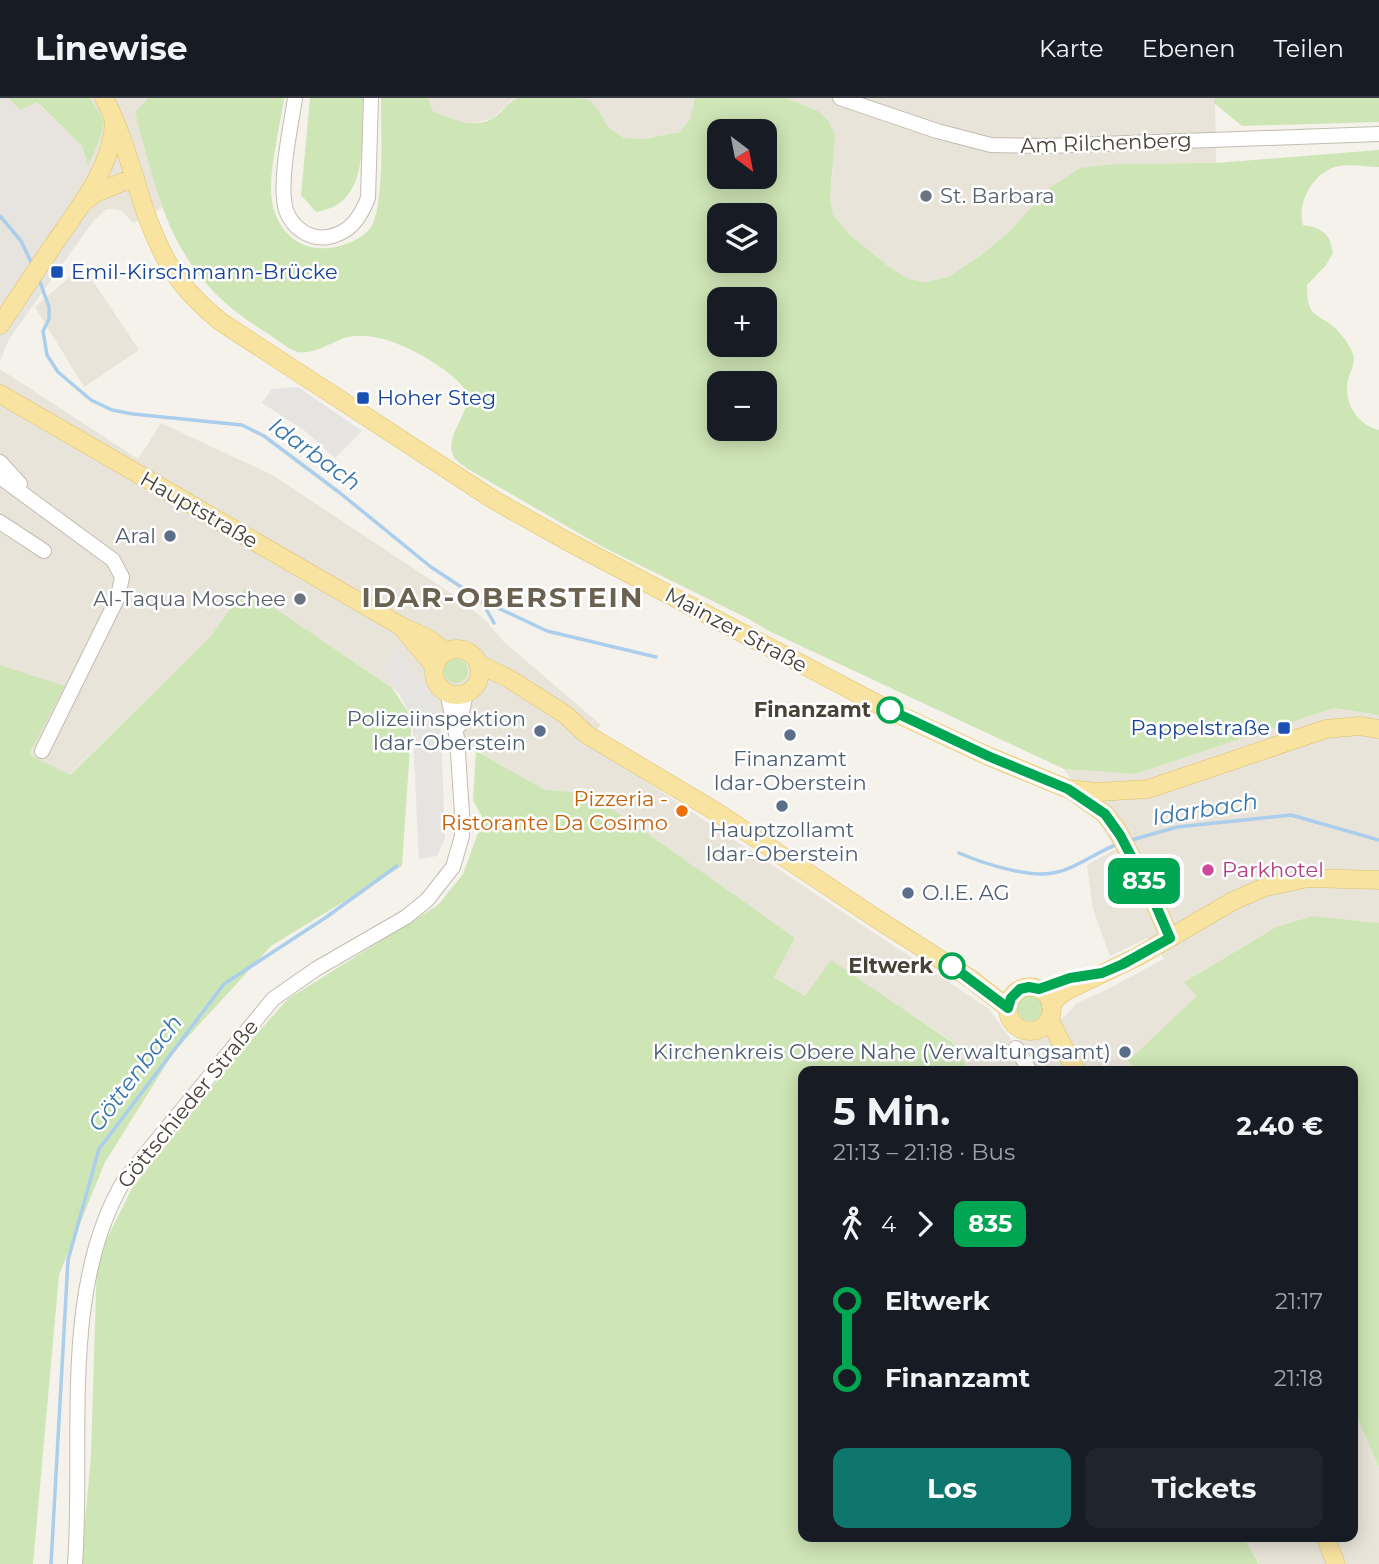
<!DOCTYPE html>
<html lang="de">
<meta charset="utf-8">
<style>
body{margin:0;font-family:Montserrat,sans-serif;background:#20242c;color:#f1f3f6;height:100vh;display:flex;flex-direction:column;font-size:26px;white-space:nowrap}
*{box-sizing:border-box;margin:0}
p{font-size:23px;color:#9ea1a6}
.icon{flex:none;width:38px;height:38px;fill:none;stroke:currentColor;stroke-width:2;stroke-linecap:round;stroke-linejoin:round}
.map{position:relative;flex:1;overflow:hidden}
.drawer{position:absolute;left:798px;top:968px;width:560px;height:476px;display:flex;flex-direction:column;background:#171b24;border-radius:14px;box-shadow:0 4px 18px #0003}
.drawer>*{flex:none}
.badge{padding:0 14px;border-radius:10px;font-size:24px;line-height:46px}
.needle{width:46px;rotate:148deg}
.fabs{position:absolute;left:707px;top:21px;display:grid;gap:14px}
.fabs a{display:grid;place-items:center;width:70px;height:70px;border-radius:14px;background:#171b24;box-shadow:0 4px 18px #0003;font-size:35px}
.map>.badge{position:absolute;translate:-50% -50%;box-shadow:0 0 0 4px #fff}
.legs{display:flex;align-items:center;gap:10px;height:77px;padding:0 35px;font-size:23px}
.legs p{margin-inline-start:auto}
.head{display:flex;align-items:center;justify-content:space-between;height:119px;padding:0 35px}
h1{font-size:38px;font-weight:700;line-height:52px}
.cta{display:flex;gap:14px;margin-top:auto;padding:14px 35px}
.cta a{flex:1;height:80px;border-radius:14px;background:#0f766e;color:#fff;font-size:28px;font-weight:700;line-height:80px;text-align:center}
.cta a+a{background:#20242c;color:#f1f3f6}
ul{padding:0 35px;list-style:none}
li{display:flex;align-items:center;gap:24px;height:77px;font-size:26px}
li i{display:grid;place-items:center;width:10px;height:100%;margin:0 9px;background:currentColor}
li i::after{content:'';width:18px;height:18px;margin:-9px;border:5px solid;border-radius:50%;background:#171b24}
li p{margin-inline-start:auto}
li:first-child i{background:linear-gradient(#0000 50%,currentColor 0)}
li:last-child i{background:linear-gradient(currentColor 50%,#0000 0)}
header{display:flex;align-items:center;gap:42px;box-sizing:border-box;height:98px;padding:0 35px;background:#171b24;border-bottom:2px solid #363941}
header strong{font-size:33px}
nav{display:flex;gap:38px;margin-inline-start:auto;font-size:24px}
.map>svg:first-child{display:block}
.residential{fill:#e8e4d9}
.industrial{fill:#e7e4df}
.green{fill:#cee5b6;fill-rule:evenodd}
.parking{fill:#e6e4e1}
.lines{fill:none;stroke-linecap:round;stroke-linejoin:round}
.stream{stroke:#abceec;stroke-width:3.5}
.minor-casing{stroke:#c2bdb0;stroke-width:16}
.major-casing{stroke:#ddc170;stroke-width:19}
.minor{stroke:#fff;stroke-width:14}
.major{stroke:#f8e3a0;stroke-width:18}
.line-1-casing{stroke:#fff;stroke-width:16}
.line-1{stroke:#00a651;stroke-width:10}
.worship-dot{fill:#6b7280;stroke:#fff;stroke-width:2.5}
.transit-dot{fill:#1a4fb4;stroke:#fff;stroke-width:2.5}
.service-dot{fill:#5c6f8a;stroke:#fff;stroke-width:2.5}
.stop-1-dot{fill:#fff;stroke:#00a651;stroke-width:3.5}
.food-dot{fill:#e8710a;stroke:#fff;stroke-width:2.5}
.hotel-dot{fill:#d1479c;stroke:#fff;stroke-width:2.5}
.labels{text-anchor:middle;stroke-width:5;stroke-linejoin:round;paint-order:stroke}
.street-label{font-size:21px;fill:#484339;stroke:#fff}
.worship-label{font-size:21px;fill:#5b616d;stroke:#fff;text-anchor:start}
.transit-label{font-size:21px;fill:#164399;stroke:#fff;text-anchor:start}
.service-label{font-size:21px;fill:#4e5e75;stroke:#fff;text-anchor:end}
.stop-label{font-size:21px;font-weight:bold;fill:#484339;stroke:#fff;text-anchor:end}
.food-label{font-size:21px;fill:#c56008;stroke:#fff;text-anchor:end}
.hotel-label{font-size:21px;fill:#b23c85;stroke:#fff;text-anchor:start}
.water-label{font-size:23px;font-style:italic;fill:#3876ae;stroke:#fff}
.district-label{font-size:28px;font-weight:bold;letter-spacing:2px;fill:#6a6151;stroke:#fff}
</style>
<header>
<strong>Linewise</strong>
<nav><a>Karte</a><a>Ebenen</a><a>Teilen</a></nav>
</header>
<div class="map">
<svg width="1379" height="1466" viewBox="0 0 1379 1466">
<rect width="100%" height="100%" fill="#f4f2ea"/>
<path class="residential" d="M 90,0 L 148,0 L 135,16 L 162,110 L 133,125 L 122,113 L 114,111 L 107,111 L 94,122 L 67,103 L 98,46 L 105,25 Z
M 428,0 L 518,0 L 512,2 L 492,21 L 473,25 L 455,23 L 433,13 Z
M 575,0 L 695,0 L 690,23 L 680,34 L 644,41 L 624,40 L 608,29 L 599,13 Z
M 785,0 L 1215,0 L 1216,65 L 1115,66 L 1048,91 L 1008,135 L 981,157 L 948,179 L 926,184 L 909,181 L 888,168 L 850,137 L 833,117 L 830,101 L 833,69 L 818,13 Z
M 83,168 L 139,252 L 84,289 L 35,209 Z
M 0,271 L 138,361 L 161,325 L 274,378 L 458,500 L 485,522 L 505,545 L 601,627 L 585,643 L 989,911 L 1014,946 L 1065,918 L 1077,905 L 1102,894 L 1164,861 L 1147,840 L 1110,858 L 1093,811 L 1087,767 L 1116,751 L 1064,671 L 1135,676 L 1334,610 L 1379,617 L 1379,825 L 1311,818 L 1276,829 L 1185,883 L 1198,898 L 1129,962 L 1137,973 L 969,973 L 952,943 L 831,863 L 805,898 L 773,878 L 795,841 L 590,695 L 545,692 L 476,653 L 392,590 L 245,490 L 211,538 L 69,677 L 29,656 L 64,588 L 0,567 Z
M 1353,1310 L 1379,1369 L 1379,1466 L 1260,1466 L 1244,1439 L 1353,1438 Z"/>
<path class="industrial" d="M 0,0 L 8,0 L 20,12 L 36,4 L 82,48 L 88,67 L 67,103 L 94,122 L 9,241 L 0,263 Z"/>
<path class="green" d="M 8,0 L 90,0 L 105,24 L 98,46 L 88,67 L 82,48 L 37,4 L 20,12 Z
M 148,0 L 284,0 C 280,27 271,65 271,91 C 271,128 297,157 335,149 C 350,146 369,138 374,123 C 384,94 381,32 381,0 L 428,0 L 433,13 C 450,21 473,31 492,21 C 502,16 507,4 518,0 L 575,0 L 590,2 L 599,13 L 608,29 L 624,40 L 644,41 L 680,34 L 690,22 L 695,0 L 785,0 L 818,13 L 828,22 L 835,37 L 830,101 L 833,117 L 850,137 L 888,168 L 909,181 L 926,184 L 948,179 L 981,157 L 1008,135 L 1048,91 L 1080,70 L 1115,66 L 1216,65 L 1379,52 L 1379,69 C 1366,69 1347,65 1335,69 C 1312,76 1297,105 1303,127 C 1322,130 1330,135 1333,155 L 1326,167 L 1307,187 C 1307,194 1307,206 1312,213 C 1316,218 1325,222 1330,226 C 1339,233 1349,245 1353,256 C 1356,265 1350,273 1348,282 C 1343,304 1357,327 1379,332 L 1379,617 L 1334,610 L 1135,676 L 1064,671 L 769,533 L 747,520 L 601,448 L 468,371 C 463,367 455,363 453,357 C 444,336 475,311 465,292 C 461,285 452,278 446,273 C 420,254 376,230 344,240 C 330,245 313,257 298,254 C 287,251 273,238 262,232 C 173,176 161,110 135,15 ZM 719,33 L 765,33 L 765,79 L 719,79 ZM 719,117 L 765,117 L 765,163 L 719,163 ZM 719,201 L 765,201 L 765,247 L 719,247 ZM 719,285 L 765,285 L 765,331 L 719,331 Z
M 310,0 L 363,0 C 361,43 371,106 316,114 L 301,97 Z
M 1215,0 L 1379,0 L 1379,24 L 1242,28 L 1214,5 Z
M 245,490 L 392,590 L 412,620 L 402,768 L 271,848 L 174,954 L 105,1064 L 59,1177 L 33,1466 L 0,1466 L 0,567 L 65,588 L 29,656 L 70,677 L 211,538 Z
M444 573a12 12 0 1 1 24 0a12 12 0 1 1-24 0Z
M 476,653 L 545,692 L 590,695 L 795,840 L 774,879 L 805,898 L 831,862 L 952,944 L 969,973 L 803,973 L 803,1438 L 1244,1439 L 1259,1466 L 81,1466 L 91,1358 L 97,1161 L 132,1090 L 236,959 L 288,901 L 438,807 L 463,776 L 483,721 L 473,702 Z
M 1312,818 L 1379,825 L 1379,1369 L 1353,1310 L 1353,973 L 1137,973 L 1128,963 L 1197,898 L 1184,884 L 1276,829 Z
M1017 910a13 13 0 1 1 26 0a13 13 0 1 1-26 0Z"/>
<path class="parking" d="M 298,289 L 362,333 L 335,360 L 305,333 L 262,305 L 272,291 Z
M 397,550 L 440,608 L 445,740 L 437,758 L 419,761 L 412,620 L 383,566 Z"/>
<g class="lines">
<path class="stream" d="M 0,118 L 21,143 L 33,168
M 39,181 L 49,209 L 49,221 L 43,233 L 47,257 L 58,274 L 91,302 L 112,312 L 133,316 L 242,327 L 264,338 L 340,395 L 431,469 L 481,502 L 547,533 L 656,559
M 481,502 L 494,525
M 1128,743 L 1177,729 L 1291,717 L 1379,742
M 959,755 C 982,765 1028,780 1053,775 C 1076,771 1096,754 1118,746
M 51,1466 L 68,1162 L 99,1051 L 224,886 L 325,820 L 397,768"/>
<defs>
<path id="minor" d="M 295,0 C 291,28 278,86 286,112 C 292,130 310,142 328,139 C 350,135 360,120 368,100 L 371,0
M 840,0 L 937,33 L 991,47 L 1047,48 L 1379,36
M 0,364 L 20,386
M 0,379 L 113,462 L 122,479 L 118,499 L 42,653
M 0,424 L 44,453
M 459,628 L 466,595
M 1016,950 L 1030,973
M 75,1466 C 84,1343 59,1190 125,1081 L 273,901 L 316,871 L 406,819 L 427,802 L 453,769 L 462,738 L 462,715 L 457,640 L 447,594"/>
<path id="major" d="M 104,0 C 132,52 138,112 167,163 C 180,187 200,207 221,224 L 494,402 L 565,442 L 889,612 L 988,658 L 1068,691 L 1097,694 L 1148,691 L 1326,631 L 1359,628 L 1379,631
M 85,103 L 98,94 L 135,79
M 0,227 C 18,200 36,173 54,146 C 79,110 114,67 114,21
M 0,296 L 399,527 L 429,541 L 446,554
M 404,532 L 435,569
M434 574a23 23 0 1 1 46 0a23 23 0 1 1-46 0Z
M 478,566 L 508,580 L 566,617 L 586,636 L 718,715 L 877,821 L 971,881 L 1008,910
M 1074,694 L 1105,716 L 1116,730 L 1151,796 L 1170,840
M1008 911a22 22 0 1 1 44 0a22 22 0 1 1-44 0Z
M 1051,908 L 1058,899 L 1068,892 L 1137,859 L 1233,803 L 1265,789 L 1308,780 L 1379,782
M 1049,921 L 1076,973
M 1325,1438 L 1336,1466"/>
</defs>
<use href="#minor" class="minor-casing"/>
<use href="#major" class="major-casing"/>
<use href="#minor" class="minor"/>
<use href="#major" class="major"/>
</g>
<g class="lines">
<defs>
<path id="line-1" d="M 890,612 L 988,658 L 1068,691 L 1105,716 L 1120,737 L 1151,796 L 1170,840 L 1123,866 L 1102,875 L 1070,880 L 1039,891 L 1029,889 L 1020,891 L 1011,900 L 1008,910 L 952,868"/>
</defs>
<use href="#line-1" class="line-1-casing"/>
<use href="#line-1" class="line-1"/>
</g>
<g class="worship-dot">
<circle cx="926" cy="98" r="7"/>
<circle cx="300" cy="501" r="7"/>
</g>
<g class="transit-dot">
<rect x="50" y="167" width="14" height="14" rx="3.5"/>
<rect x="356" y="293" width="14" height="14" rx="3.5"/>
<rect x="1277" y="623" width="14" height="14" rx="3.5"/>
</g>
<g class="service-dot">
<circle cx="170" cy="438" r="7"/>
<circle cx="540" cy="633" r="7"/>
<circle cx="790" cy="637" r="7"/>
<circle cx="782" cy="708" r="7"/>
<circle cx="908" cy="795" r="7"/>
<circle cx="1125" cy="954" r="7"/>
</g>
<g class="stop-1-dot">
<circle cx="890" cy="612" r="12"/>
<circle cx="952" cy="868" r="12"/>
</g>
<circle class="food-dot" cx="682" cy="713" r="7"/>
<circle class="hotel-dot" cx="1208" cy="772" r="7"/>
<g class="labels">
<g class="street-label">
<text transform="translate(1106 45) rotate(-2)" y="7">Am Rilchenberg</text>
<text transform="translate(199 412) rotate(30)" y="7">Hauptstraße</text>
<text transform="translate(736 532) rotate(28)" y="7">Mainzer Straße</text>
<text transform="translate(188 1006) rotate(-51)" y="7">Göttschieder Straße</text>
</g>
<g class="worship-label">
<text x="940" y="105">St. Barbara</text>
<text x="286" y="508" text-anchor="end">Al-Taqua Moschee</text>
</g>
<g class="transit-label">
<text x="71" y="181">Emil-Kirschmann-Brücke</text>
<text x="377" y="307">Hoher Steg</text>
<text x="1270" y="637" text-anchor="end">Pappelstraße</text>
</g>
<g class="service-label">
<text x="156" y="445">Aral</text>
<text x="526" y="628">Polizeiinspektion<tspan x="526" dy="24">Idar-Oberstein</tspan></text>
<text x="790" y="668" text-anchor="middle">Finanzamt<tspan x="790" dy="24">Idar-Oberstein</tspan></text>
<text x="782" y="739" text-anchor="middle">Hauptzollamt<tspan x="782" dy="24">Idar-Oberstein</tspan></text>
<text x="922" y="802" text-anchor="start">O.I.E. AG</text>
<text x="1111" y="961">Kirchenkreis Obere Nahe (Verwaltungsamt)</text>
</g>
<g class="stop-label">
<text x="871" y="619">Finanzamt</text>
<text x="933" y="875">Eltwerk</text>
</g>
<g class="food-label">
<text x="668" y="708">Pizzeria -<tspan x="668" dy="24">Ristorante Da Cosimo</tspan></text>
</g>
<g class="hotel-label">
<text x="1222" y="779">Parkhotel</text>
</g>
<g class="water-label">
<text transform="translate(315 356) rotate(36)" y="8">Idarbach</text>
<text transform="translate(1205 711) rotate(-9)" y="8">Idarbach</text>
<text transform="translate(135 975) rotate(-53)" y="8">Göttenbach</text>
</g>
<g class="district-label">
<text x="503" y="509">IDAR-OBERSTEIN</text>
</g>
</g>
</svg>
<div class="fabs">
<a><svg class="needle" viewBox="-14 -14 28 28"><path d="M0-13l5 13h-10z" fill="#e53935"/><path d="M0 13l5-13h-10z" fill="#9ea1a6"/></svg></a>
<a><svg class="icon" aria-label="layers" viewBox="0 0 24 24"><path d="M12 4l9 5-9 5-9-5zM3 14l9 5 9-5"/></svg></a>
<a>+</a>
<a>−</a>
</div>
<b class="badge" style="left:1144px;top:783px;background:#00a651;color:#fff">835</b>
<section class="drawer">
<div class="head"><div><h1>5 Min.</h1><p>21:13 – 21:18 · Bus</p></div><b>2.40 €</b></div>
<div class="legs"><svg class="icon" aria-label="walk" viewBox="0 0 24 24"><circle cx="13" cy="4" r="2"/><path d="M13 8l-2 6 4 7M11 14l-3 7M7 12l3-4h3l4 4"/></svg>4<svg class="icon" aria-label="forward" viewBox="0 0 24 24"><path d="M9 5l7 7-7 7"/></svg><b class="badge" style="background:#00a651;color:#fff">835</b></div>
<ul>
<li><i style="color:#00a651"></i><b>Eltwerk</b><p>21:17</p></li>
<li><i style="color:#00a651"></i><b>Finanzamt</b><p>21:18</p></li>
</ul>
<div class="cta"><a>Los</a><a>Tickets</a></div>
</section>
</div>
